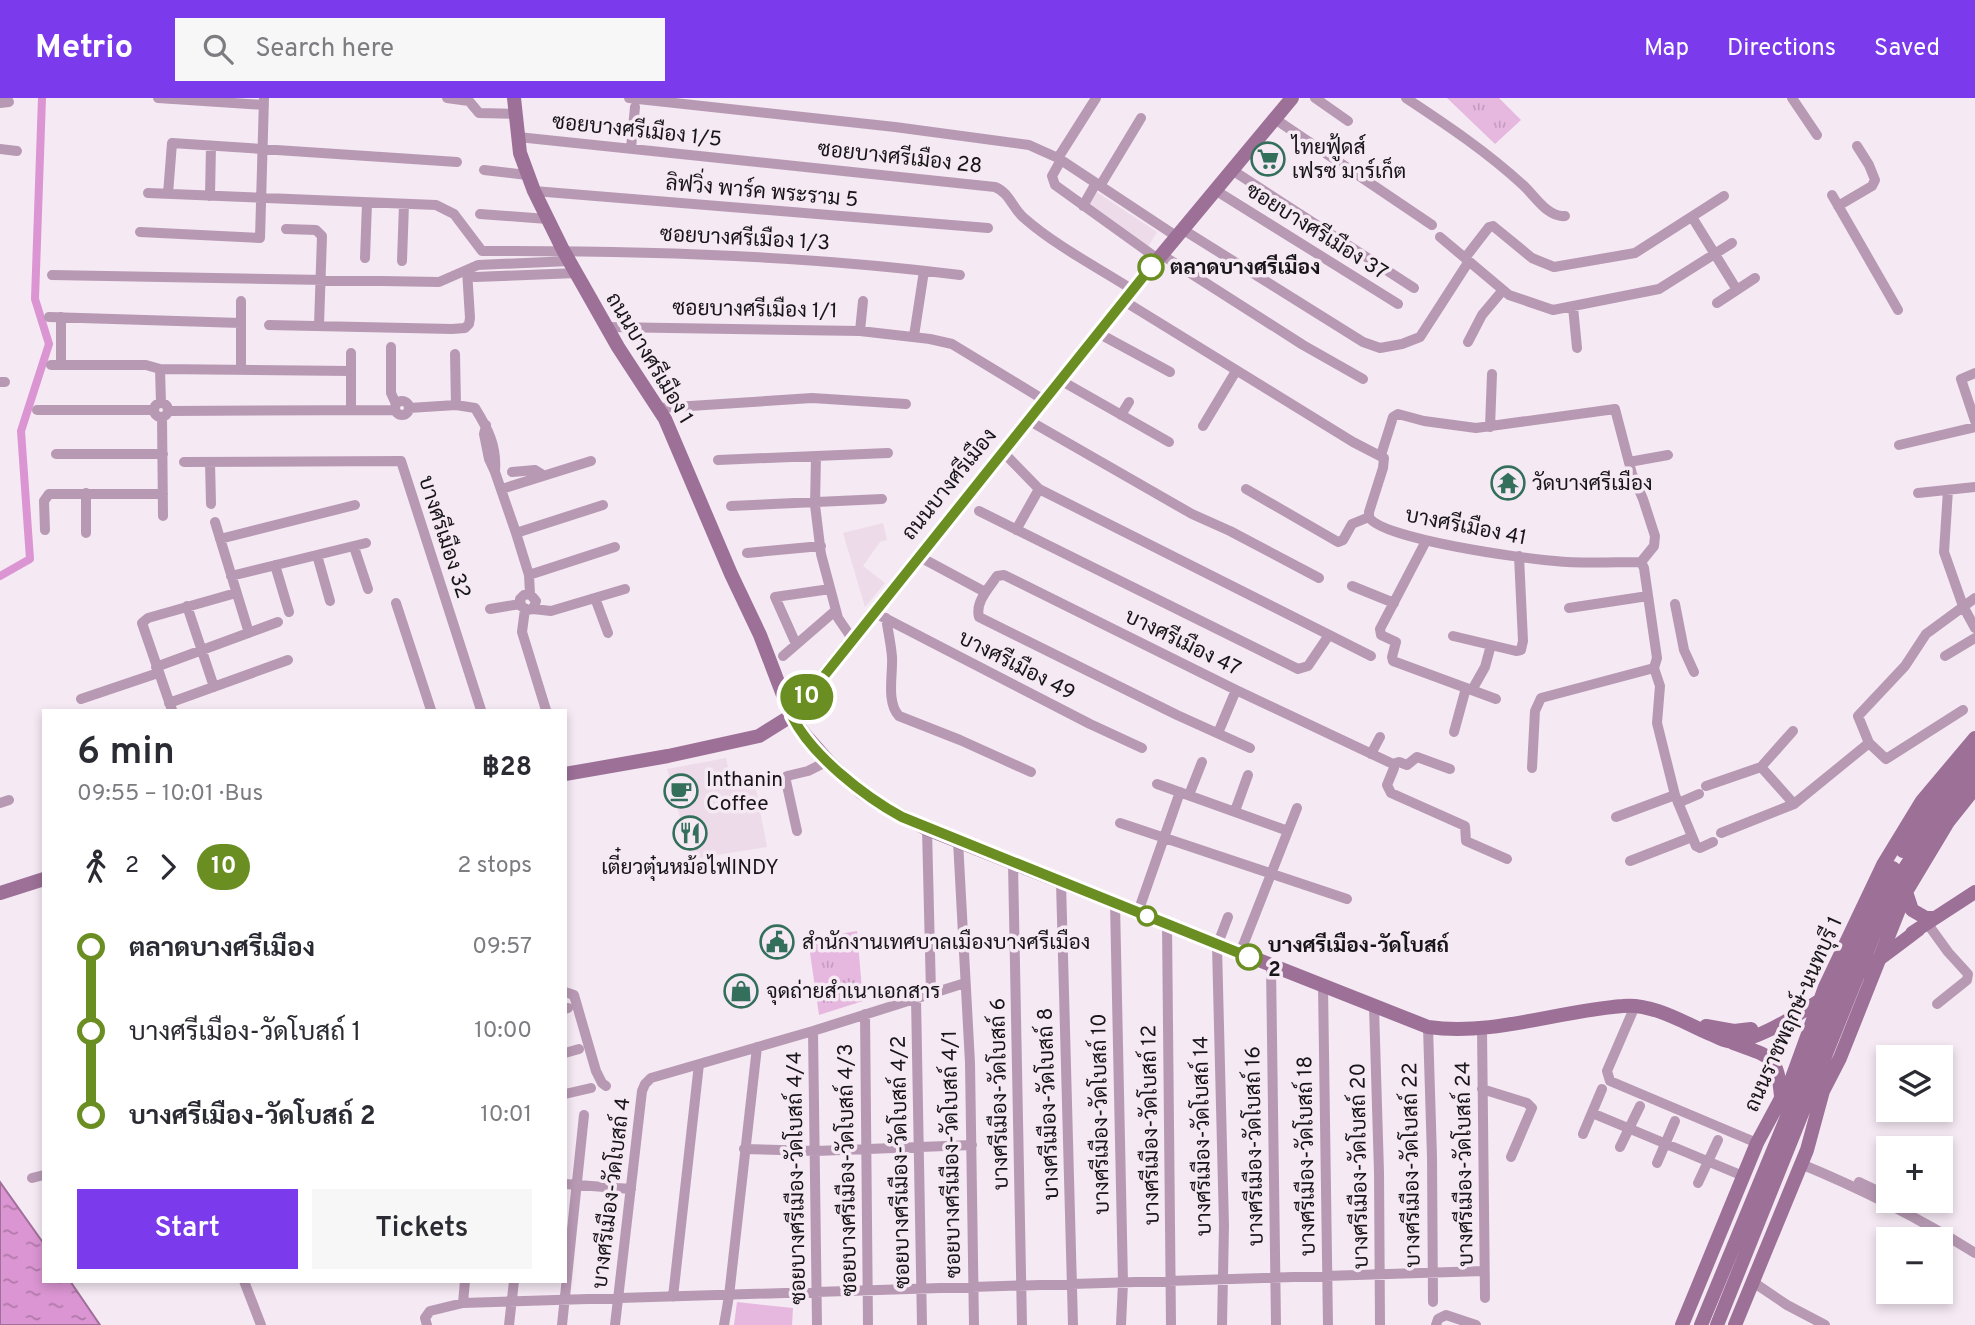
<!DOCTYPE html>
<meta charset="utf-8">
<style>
body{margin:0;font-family:Overpass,Sarabun,sans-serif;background:#f7f7f7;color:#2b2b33;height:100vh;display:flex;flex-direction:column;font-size:26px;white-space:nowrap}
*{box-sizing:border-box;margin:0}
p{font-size:23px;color:#7c7c81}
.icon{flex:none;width:38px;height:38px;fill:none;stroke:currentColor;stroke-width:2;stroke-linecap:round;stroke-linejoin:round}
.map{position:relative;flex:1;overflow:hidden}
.side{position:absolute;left:42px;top:611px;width:525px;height:574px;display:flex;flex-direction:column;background:#fff;border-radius:0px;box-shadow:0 4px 10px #0003}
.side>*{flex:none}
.badge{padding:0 14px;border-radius:23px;font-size:24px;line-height:46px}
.buttons{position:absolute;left:1876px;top:947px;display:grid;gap:14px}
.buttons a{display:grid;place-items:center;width:77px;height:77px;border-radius:0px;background:#fff;box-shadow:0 4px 10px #0003;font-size:35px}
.map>.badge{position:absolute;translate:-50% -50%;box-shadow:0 0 0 4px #fff}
.legs{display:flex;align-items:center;gap:10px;height:77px;padding:0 35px;font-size:23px}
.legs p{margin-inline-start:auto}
.summary{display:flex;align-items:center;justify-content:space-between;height:119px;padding:0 35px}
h1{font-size:38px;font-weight:600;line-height:52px}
.action{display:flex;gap:14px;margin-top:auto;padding:14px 35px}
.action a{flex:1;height:80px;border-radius:0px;background:#7c3aed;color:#fff;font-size:28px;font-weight:600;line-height:80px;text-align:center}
.action a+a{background:#f7f7f7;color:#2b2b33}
ul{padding:0 35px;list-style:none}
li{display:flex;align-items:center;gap:24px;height:84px;font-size:26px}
li i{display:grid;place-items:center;width:10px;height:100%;margin:0 9px;background:currentColor}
li i::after{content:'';width:18px;height:18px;margin:-9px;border:5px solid;border-radius:50%;background:#fff}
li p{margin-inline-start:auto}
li:first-child i{background:linear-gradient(#0000 50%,currentColor 0)}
li:last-child i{background:linear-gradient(currentColor 50%,#0000 0)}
header{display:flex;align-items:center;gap:42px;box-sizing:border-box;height:98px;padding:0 35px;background:#7c3aed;color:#fff}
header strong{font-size:33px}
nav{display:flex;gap:38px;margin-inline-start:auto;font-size:24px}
.search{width:490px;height:63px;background:#f7f7f7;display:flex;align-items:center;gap:18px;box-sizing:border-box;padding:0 24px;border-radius:0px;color:#7c7c81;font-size:26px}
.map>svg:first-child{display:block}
.built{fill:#eddbea}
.grass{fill:url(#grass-tufts)}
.park{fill:#e6b8e0}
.water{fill:url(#water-ripples);stroke:#a06f9a;stroke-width:2}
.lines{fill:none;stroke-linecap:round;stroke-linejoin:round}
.canal{stroke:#da95d2;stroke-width:8}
.street{stroke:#b899b4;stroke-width:10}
.secondary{stroke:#9c7097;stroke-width:14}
.line-1-casing{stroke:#fff;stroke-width:16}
.line-1{stroke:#6b8e23;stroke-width:10}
.stop-1-dot{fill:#fff;stroke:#6b8e23;stroke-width:3.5}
.labels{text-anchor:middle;stroke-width:7;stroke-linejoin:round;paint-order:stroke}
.street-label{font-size:21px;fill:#181518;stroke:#f5e9f3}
.poi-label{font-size:21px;fill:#181518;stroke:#f5e9f3;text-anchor:start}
.stop-label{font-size:21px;font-weight:bold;fill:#181518;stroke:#f5e9f3;text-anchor:start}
</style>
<header>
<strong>Metrio</strong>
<div class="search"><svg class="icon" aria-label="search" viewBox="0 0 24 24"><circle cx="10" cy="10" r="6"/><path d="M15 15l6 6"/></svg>Search here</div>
<nav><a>Map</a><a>Directions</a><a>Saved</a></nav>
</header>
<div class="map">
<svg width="1975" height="1227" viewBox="0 0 1975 1227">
<defs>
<pattern id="grass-tufts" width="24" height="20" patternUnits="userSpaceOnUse" patternTransform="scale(1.75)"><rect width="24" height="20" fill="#e6b8e0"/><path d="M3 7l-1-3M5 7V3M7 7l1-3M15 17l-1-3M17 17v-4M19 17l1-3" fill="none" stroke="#c59dbf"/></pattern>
<pattern id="water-ripples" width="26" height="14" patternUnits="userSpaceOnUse" patternTransform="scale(1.75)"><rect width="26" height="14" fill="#da95d2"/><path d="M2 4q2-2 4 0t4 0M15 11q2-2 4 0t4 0" fill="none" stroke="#b078a9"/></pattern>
</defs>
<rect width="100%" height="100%" fill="#f5e9f3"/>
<path class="built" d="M 1095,93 L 1157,134 L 1148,149 L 1086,107 Z
M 883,425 L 887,442 L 880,444 L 863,468 L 885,485 L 865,509 L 843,435 Z
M 726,660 L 730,677 L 753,675 L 767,749 L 691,761 L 667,671 Z"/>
<path class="grass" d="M 1447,0 L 1499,0 L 1521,22 L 1495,46 Z
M 857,833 L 863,903 L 819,917 L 808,841 Z"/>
<path class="park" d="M 737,1204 L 793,1210 L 792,1227 L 734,1227 Z"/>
<path class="water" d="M 0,1084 L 44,1146 L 44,1183 L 70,1183 L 100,1227 L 0,1227 Z"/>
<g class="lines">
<path class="canal" d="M 0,478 L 30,461 L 21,333 L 49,246 L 35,201 L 42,0"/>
<path class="street" d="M 158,0 L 264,7
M 447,0 L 469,3 L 479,15 L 516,16
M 629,0 L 895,29 L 1029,47 L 1058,60 L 1176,138
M 1315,0 L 1348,23
M 1406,0 C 1447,27 1487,54 1523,87 C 1535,98 1548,120 1565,118
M 1792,0 L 1817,37
M 0,5 L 9,4
M 1275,21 L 1432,127
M 518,39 L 995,89 C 1010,95 1012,110 1024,120 C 1056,148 1097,169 1133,192
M 631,50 L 635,9
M 0,51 L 17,53
M 1058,60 L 1096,0
M 1061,62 L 1052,78 L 1055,87 L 1158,161
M 484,72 L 527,77
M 1232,72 L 1414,190
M 1100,88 L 1141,20
M 1215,92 L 1398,206
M 534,93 L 988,130
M 148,95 L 436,107 L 454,116 L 482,153 C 642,152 801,157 960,177
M 168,96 L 172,45 L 457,64
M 1832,97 L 1898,212
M 210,98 L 211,48
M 1083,108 L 1096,85
M 1838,108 L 1872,88 L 1875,82 L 1869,67 L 1857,48
M 480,116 L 547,121
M 1692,119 L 1737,192
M 286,131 L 316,132 L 322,138 L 319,227
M 1182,131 L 1363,244 L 1380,250 L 1402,246 L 1420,239 L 1469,163
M 140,134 L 260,140 L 264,0
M 1440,139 L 1509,197 L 1553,212 L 1659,191 L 1732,145
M 1162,157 L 1303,247 L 1363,281
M 365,160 L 367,105
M 1465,160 L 1489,129 L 1493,128 L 1532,160 L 1554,169 L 1635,155 L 1724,98
M 402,163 L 404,106
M 52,177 L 439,184 L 478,167 L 570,163
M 475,179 L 577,175
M 1124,203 L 1353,344 L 1384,360 L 1383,370 L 1369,414 L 1369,419
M 1717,205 L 1755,180
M 1573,209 L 1577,250
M 49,219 L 241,225
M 269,227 L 452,231 L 465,230 L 469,226 L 470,220 L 467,172
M 607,229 L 860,233 L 930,241 L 952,246 L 1044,302
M 860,233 L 863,203
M 1098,235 L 1170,274
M 914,238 L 924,173
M 1468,244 L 1482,217 L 1503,192
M 391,249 L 391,295 L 396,306
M 351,255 L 351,312
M 455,256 L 456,307
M 61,266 L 61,219
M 51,267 L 146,267 L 160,271 L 350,273
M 160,271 L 161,305
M 241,271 L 241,203
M 1975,275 L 1961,281 L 1975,323
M 1060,282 L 1169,344
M 0,284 L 5,284
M395 310a7 7 0 1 1 14 0a7 7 0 1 1-14 0Z
M154 312a7 7 0 1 1 14 0a7 7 0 1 1-14 0Z
M 409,310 L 456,307 L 475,310 C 488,331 497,348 495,373
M 659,310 L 812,300 L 906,306
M 37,312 L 154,312
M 169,313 L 395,312
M 1121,317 L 1129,304
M 162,319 L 163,418
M 1028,322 L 1192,416 L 1230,433 L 1319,480
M 486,327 L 484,336 L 489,361 L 495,374 L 516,435 L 529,477 L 530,496 L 536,503 L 533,511 L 527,512 L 521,508 L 520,501 L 524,497 L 530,496
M 1203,328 L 1236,273
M 1490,329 L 1492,276
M 1899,347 L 1975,329
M 1003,354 L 1039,391 L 1371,558
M 56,356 L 163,356
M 1381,357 L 1393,319 L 1398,316 L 1424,323 L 1476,330 L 1615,311 L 1632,376 L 1643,401 L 1655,438 L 1654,448 L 1641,464
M 816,358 L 815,407 L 821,456 L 838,520 L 853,542
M 718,362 L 888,355
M 184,364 L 401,363 L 481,612
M 210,364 L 211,406
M 1629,364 L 1668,357
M 512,374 L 535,372 L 543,377
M 502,391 L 591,363
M 1246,391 L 1338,444 L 1343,442 L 1352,426 L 1369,419
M 1948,392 L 1944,454 L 1963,508 L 1975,530
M 86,395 L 86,435
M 1918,395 L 1975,389
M 731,408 L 882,401
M 979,413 L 1298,571 L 1308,568 L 1329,537
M 1369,419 C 1380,441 1526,461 1555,463 C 1583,466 1612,464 1641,464
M 215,424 L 249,535
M 45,432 L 44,403 L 49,396 L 163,396
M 1016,432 L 1039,391
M 516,435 L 603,407
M 220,441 L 355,407
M 1426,443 L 1380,531 L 1381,537 L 1396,544 L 1392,559 L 1393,563 L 1496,601
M 354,449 L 368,491
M 747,455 L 821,448
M 317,457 L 330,503
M 918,458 L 985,494
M 1641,464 L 1644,470 L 1657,560 L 1654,570 L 1660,588 L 1657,625 L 1675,697 L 1696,748 L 1700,750 L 1713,744
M 275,467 L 289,514
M 529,477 L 615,449
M 231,478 L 366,445
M 1352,488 L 1394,505
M 595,500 L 608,535
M 396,505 L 431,612
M 1675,506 L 1684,552 L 1694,574
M 187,508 L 214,589
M 1569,510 L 1648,498
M 490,511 L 520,506
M 525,511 L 522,534 L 546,612
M 533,511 L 551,513 L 625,491
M 875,515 L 1090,626 L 1142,650
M 886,520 C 888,533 891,546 892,559 C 893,577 886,604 899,618 L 960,642 L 1031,674
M 1453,538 L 1516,553 L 1521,552 L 1523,543 L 1519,458
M 796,546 L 775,499 L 830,491
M 783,558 L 835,513
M 1945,558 L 1975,540
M 156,569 L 278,524
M 1472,592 L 1485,569 L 1491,547
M 81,601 L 158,575
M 169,605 L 288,562
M 172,612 L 142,525 L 148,520 L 236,495
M 1963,612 L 1886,661 L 1869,645 L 1858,618 L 1905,568 L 1926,536 L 1975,500
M 1454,634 L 1466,590
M 1218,635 L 1236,592
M 1250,650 L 1177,617 L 979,519 C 975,504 989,490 997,478 L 1004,477 L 1236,592 L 1393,666 L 1394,670 L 1387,687 L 1391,695 L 1465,728 L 1466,743 L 1507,761
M 1371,656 L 1380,639
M 1393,666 L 1399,664 L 1407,667 L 1417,659 L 1450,671
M 1761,669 L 1794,706
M 1532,670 L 1535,613 L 1541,600 L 1654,570
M 1157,686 L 1288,733
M 1706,688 L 1761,669 L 1793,633
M 1189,697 L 1202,664
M 0,705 L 9,702
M 1678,705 L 1699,696
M 1235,713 L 1248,677
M 1616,719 L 1675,697
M 1120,725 L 1347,801
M 927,731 L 931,895
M 797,733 L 786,683 L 787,678 L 808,673 L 828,663
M 1721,735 L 1794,706 L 1869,645
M 958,743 L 970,965 L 974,1227
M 1630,763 L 1692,739
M 1013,765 L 1022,1227
M 1061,784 L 1073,1227
M 1115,805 L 1123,1185 L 1121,1227
M 1138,814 L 1180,694
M 1927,825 L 1948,854 L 1968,876 L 1967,882 L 1937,906
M 1167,826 L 1171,1227
M 1240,855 L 1297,710
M 1271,868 L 1276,1227
M 1323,888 L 1328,1227
M 565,894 L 574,897 L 596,973 L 602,985 L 606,988
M 916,900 L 922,1227
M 1635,908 L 1607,973 L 1610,983 L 1757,1045
M 1374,909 L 1379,1074 L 1380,1227
M 565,911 L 568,910
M 865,916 L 868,1227
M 1428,929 L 1432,1059 L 1433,1204
M 1482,931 L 1485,1200
M 813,933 L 817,1227
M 565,955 L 579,951
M 1482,991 L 1527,1005 L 1532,1010 L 1511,1059
M 565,996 L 591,990
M 1592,1015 L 1743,1078
M 1583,1036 L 1602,991
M 1620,1049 L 1640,1008
M 744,1051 L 816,1053 L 972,1047
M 1657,1065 L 1675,1023
M 1801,1066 C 1862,1091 1919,1120 1975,1155
M 32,1080 L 44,1077
M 1859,1084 L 1888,1098
M 1698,1085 L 1718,1042
M 565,1086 L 631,1091
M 244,1183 L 261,1227
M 1753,1184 L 1787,1207 L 1825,1227
M 673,1199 L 699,966
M 463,1205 L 465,1183
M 427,1227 L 425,1220 L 430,1213 L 463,1205 L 1484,1173
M 509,1227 L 514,1183
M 562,1227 L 584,1017
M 615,1227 L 642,993 L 645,986 L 651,980 L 813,933 L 965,885
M 724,1227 L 729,1198 L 757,949
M 1222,1227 L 1224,1128 L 1217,848 L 1228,819
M 1436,1227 L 1438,1221 L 1446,1217 L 1476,1227"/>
<path class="secondary" d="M 514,0 L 520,55 L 534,93 L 563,152 L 618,249 L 665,321 L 731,476 L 760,537 L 791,618 L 805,637 L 828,663 L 861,694 L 879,706 L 927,731 L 1428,929 C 1494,938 1557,913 1623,908 C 1651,905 1683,924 1708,935 C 1714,937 1721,942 1728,943 C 1765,950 1885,857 1918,832
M 565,676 L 668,658 L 759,638 L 791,618 L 1129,196 L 1292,0
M 1903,753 L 1930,709 L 1975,654
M 1906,794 L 1912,812 L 1926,820 L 1935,820
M 0,795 L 44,781
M 1912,835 L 1975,794
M 1706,928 L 1734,933 L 1751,931
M 1733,945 C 1771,959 1777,956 1781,998
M 1682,1227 L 1757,1045 L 1792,980 L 1825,889 L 1883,767 L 1922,703 L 1975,640
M 1701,1227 L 1863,835 L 1893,770
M 1717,1227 L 1873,839 L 1901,776 L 1939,717 L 1975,672
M 1735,1227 L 1807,1052 L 1823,993 L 1840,960 L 1906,794 L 1948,724 L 1975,690"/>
</g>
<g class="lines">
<defs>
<path id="line-1" d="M 1151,169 L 792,618 C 811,657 865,699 902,719 L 1249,859"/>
</defs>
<use href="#line-1" class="line-1-casing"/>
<use href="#line-1" class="line-1"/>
</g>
<defs>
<symbol id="supermarket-ring" viewBox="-11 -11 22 22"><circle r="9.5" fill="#f5e9f3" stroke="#336f5a" stroke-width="1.5"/><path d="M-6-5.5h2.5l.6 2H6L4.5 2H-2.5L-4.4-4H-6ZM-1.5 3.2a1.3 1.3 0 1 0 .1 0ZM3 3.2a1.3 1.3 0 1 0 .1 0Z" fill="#336f5a"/></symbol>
<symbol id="temple-ring" viewBox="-11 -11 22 22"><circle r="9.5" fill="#f5e9f3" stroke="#336f5a" stroke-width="1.5"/><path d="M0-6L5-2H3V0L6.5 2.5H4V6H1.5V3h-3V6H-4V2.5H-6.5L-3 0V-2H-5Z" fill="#336f5a"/></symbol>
<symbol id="cafe-ring" viewBox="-11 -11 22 22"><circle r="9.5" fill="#f5e9f3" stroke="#336f5a" stroke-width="1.5"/><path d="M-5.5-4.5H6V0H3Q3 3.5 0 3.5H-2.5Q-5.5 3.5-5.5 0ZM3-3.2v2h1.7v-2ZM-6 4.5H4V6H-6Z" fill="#336f5a"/></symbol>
<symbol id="restaurant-ring" viewBox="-11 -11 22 22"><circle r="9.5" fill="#f5e9f3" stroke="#336f5a" stroke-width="1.5"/><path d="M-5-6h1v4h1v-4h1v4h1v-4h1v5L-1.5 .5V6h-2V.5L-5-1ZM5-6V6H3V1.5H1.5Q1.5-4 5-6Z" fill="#336f5a"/></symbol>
<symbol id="civic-ring" viewBox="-11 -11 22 22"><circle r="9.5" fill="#f5e9f3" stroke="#336f5a" stroke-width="1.5"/><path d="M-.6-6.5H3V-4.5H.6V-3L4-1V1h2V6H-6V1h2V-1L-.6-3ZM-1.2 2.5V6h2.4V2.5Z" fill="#336f5a"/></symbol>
<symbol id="shop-ring" viewBox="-11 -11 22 22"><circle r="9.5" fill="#f5e9f3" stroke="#336f5a" stroke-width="1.5"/><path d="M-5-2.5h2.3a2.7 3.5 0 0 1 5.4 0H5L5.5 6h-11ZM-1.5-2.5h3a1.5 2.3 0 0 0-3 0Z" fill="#336f5a"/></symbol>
</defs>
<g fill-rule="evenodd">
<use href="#supermarket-ring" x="1249" y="42" width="38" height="38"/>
<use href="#temple-ring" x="1489" y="366" width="38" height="38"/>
<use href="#cafe-ring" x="662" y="674" width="38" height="38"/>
<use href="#restaurant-ring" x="671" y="716" width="38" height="38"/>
<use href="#civic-ring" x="758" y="825" width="38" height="38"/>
<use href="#shop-ring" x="722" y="874" width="38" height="38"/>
</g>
<g class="stop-1-dot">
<circle cx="1151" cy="169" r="12"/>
<circle cx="1147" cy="818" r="9"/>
<circle cx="1249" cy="859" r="12"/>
</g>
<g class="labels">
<g class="street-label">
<text transform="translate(637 32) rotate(6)" y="7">ซอยบางศรีเมือง 1/5</text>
<text transform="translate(900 59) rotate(6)" y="7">ซอยบางศรีเมือง 28</text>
<text transform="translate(762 93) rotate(5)" y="7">ลิฟวิ่ง พาร์ค พระราม 5</text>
<text transform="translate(1317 133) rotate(32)" y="7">ซอยบางศรีเมือง 37</text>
<text transform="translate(745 140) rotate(3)" y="7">ซอยบางศรีเมือง 1/3</text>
<text transform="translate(755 211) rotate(1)" y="7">ซอยบางศรีเมือง 1/1</text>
<text transform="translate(650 260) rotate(59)" y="7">ถนนบางศรีเมือง 1</text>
<text transform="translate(949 386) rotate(-51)" y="7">ถนนบางศรีเมือง</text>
<text transform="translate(1466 428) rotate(11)" y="7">บางศรีเมือง 41</text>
<text transform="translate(445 439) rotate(72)" y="7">บางศรีเมือง 32</text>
<text transform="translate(1183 544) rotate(26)" y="7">บางศรีเมือง 47</text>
<text transform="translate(1017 567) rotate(27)" y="7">บางศรีเมือง 49</text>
<text transform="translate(1793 916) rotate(-66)" y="7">ถนนราชพฤกษ์-นนทบุรี 1</text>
<text transform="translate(999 996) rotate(-91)" y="7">บางศรีเมือง-วัดโบสถ์ 6</text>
<text transform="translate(1048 1006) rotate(-92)" y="7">บางศรีเมือง-วัดโบสถ์ 8</text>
<text transform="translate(1100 1016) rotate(-91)" y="7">บางศรีเมือง-วัดโบสถ์ 10</text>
<text transform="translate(1150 1027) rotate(-91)" y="7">บางศรีเมือง-วัดโบสถ์ 12</text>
<text transform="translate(1202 1038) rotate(-91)" y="7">บางศรีเมือง-วัดโบสถ์ 14</text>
<text transform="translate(1254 1048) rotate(-91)" y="7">บางศรีเมือง-วัดโบสถ์ 16</text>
<text transform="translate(951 1056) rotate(-91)" y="7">ซอยบางศรีเมือง-วัดโบสถ์ 4/1</text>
<text transform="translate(1306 1058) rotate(-91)" y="7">บางศรีเมือง-วัดโบสถ์ 18</text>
<text transform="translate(900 1064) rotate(-91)" y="7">ซอยบางศรีเมือง-วัดโบสถ์ 4/2</text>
<text transform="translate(1464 1066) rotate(-91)" y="7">บางศรีเมือง-วัดโบสถ์ 24</text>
<text transform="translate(1411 1067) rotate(-91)" y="7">บางศรีเมือง-วัดโบสถ์ 22</text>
<text transform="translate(1359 1068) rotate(-91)" y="7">บางศรีเมือง-วัดโบสถ์ 20</text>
<text transform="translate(847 1072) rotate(-91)" y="7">ซอยบางศรีเมือง-วัดโบสถ์ 4/3</text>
<text transform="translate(796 1080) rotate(-91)" y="7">ซอยบางศรีเมือง-วัดโบสถ์ 4/4</text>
<text transform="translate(611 1095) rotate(-83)" y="7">บางศรีเมือง-วัดโบสถ์ 4</text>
</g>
<g class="poi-label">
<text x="1292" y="56">ไทยฟู้ดส์<tspan x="1292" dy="24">เฟรซ มาร์เก็ต</tspan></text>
<text x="1532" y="392">วัดบางศรีเมือง</text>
<text x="706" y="688">Inthanin<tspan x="706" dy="24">Coffee</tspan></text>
<text x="690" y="776" text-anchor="middle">เตี๋ยวตุ๋นหม้อไฟINDY</text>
<text x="802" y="851">สำนักงานเทศบาลเมืองบางศรีเมือง</text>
<text x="766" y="900">จุดถ่ายสำเนาเอกสาร</text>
</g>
<g class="stop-label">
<text x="1170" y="176">ตลาดบางศรีเมือง</text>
<text x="1268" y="854">บางศรีเมือง-วัดโบสถ์<tspan x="1268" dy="24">2</tspan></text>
</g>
</g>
</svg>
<div class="buttons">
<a><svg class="icon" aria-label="layers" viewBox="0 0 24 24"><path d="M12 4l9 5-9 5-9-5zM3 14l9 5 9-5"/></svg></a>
<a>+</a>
<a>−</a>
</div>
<b class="badge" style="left:807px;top:599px;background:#6b8e23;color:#fff">10</b>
<section class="side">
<div class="summary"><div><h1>6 min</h1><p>09:55 – 10:01 · Bus</p></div><b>฿28</b></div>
<div class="legs"><svg class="icon" aria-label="walk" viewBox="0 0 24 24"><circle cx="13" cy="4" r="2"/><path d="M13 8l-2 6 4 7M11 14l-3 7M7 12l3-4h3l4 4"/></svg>2<svg class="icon" aria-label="forward" viewBox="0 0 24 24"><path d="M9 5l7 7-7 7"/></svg><b class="badge" style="background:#6b8e23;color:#fff">10</b><p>2 stops</p></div>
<ul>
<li><i style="color:#6b8e23"></i><b>ตลาดบางศรีเมือง</b><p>09:57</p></li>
<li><i style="color:#6b8e23"></i><span>บางศรีเมือง-วัดโบสถ์ 1</span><p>10:00</p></li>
<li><i style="color:#6b8e23"></i><b>บางศรีเมือง-วัดโบสถ์ 2</b><p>10:01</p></li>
</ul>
<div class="action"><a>Start</a><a>Tickets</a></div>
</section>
</div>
